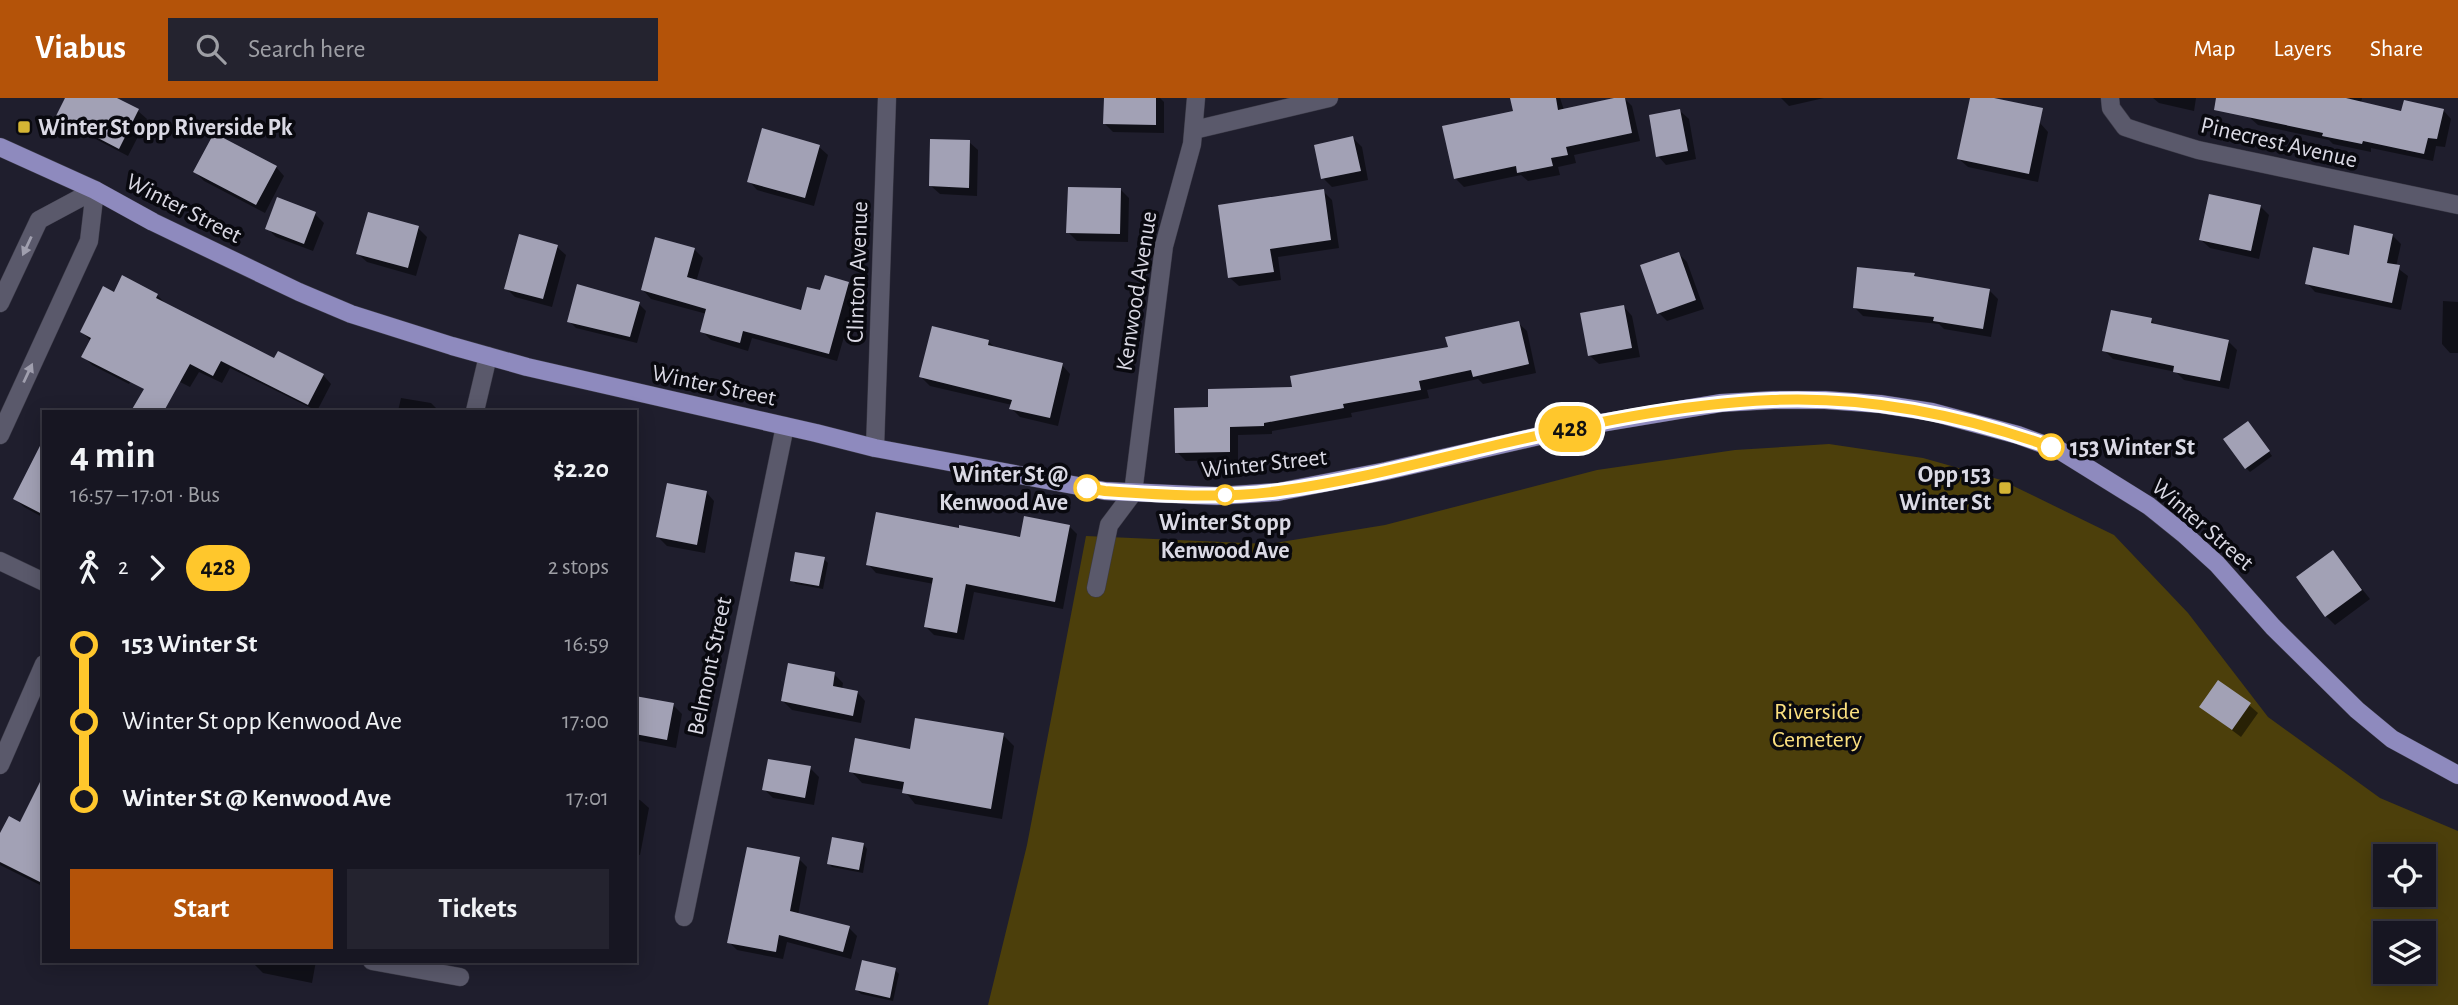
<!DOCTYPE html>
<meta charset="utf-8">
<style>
body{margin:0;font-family:"Alegreya Sans",sans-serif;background:#24232f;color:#f1f3f6;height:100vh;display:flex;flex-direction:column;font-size:26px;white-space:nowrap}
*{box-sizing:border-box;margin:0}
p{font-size:23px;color:#9e9fa5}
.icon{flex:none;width:38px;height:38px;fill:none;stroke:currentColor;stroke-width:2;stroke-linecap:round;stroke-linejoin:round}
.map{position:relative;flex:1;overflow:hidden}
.side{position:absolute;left:42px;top:312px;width:595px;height:553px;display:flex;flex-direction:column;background:#171622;border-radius:0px;box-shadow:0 4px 18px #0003,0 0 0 2px #363540}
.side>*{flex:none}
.badge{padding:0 14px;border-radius:23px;font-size:24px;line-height:46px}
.controls{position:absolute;left:2373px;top:746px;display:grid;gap:14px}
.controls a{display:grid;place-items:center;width:63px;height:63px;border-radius:0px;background:#171622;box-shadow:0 4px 18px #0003,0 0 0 2px #363540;font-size:35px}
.map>.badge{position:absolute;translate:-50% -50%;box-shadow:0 0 0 4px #fff}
.legs{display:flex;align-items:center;gap:10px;height:77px;padding:0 28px;font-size:23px}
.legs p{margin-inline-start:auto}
.summary{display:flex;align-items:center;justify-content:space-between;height:119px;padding:0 28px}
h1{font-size:38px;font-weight:700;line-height:52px}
.action{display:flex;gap:14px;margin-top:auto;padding:14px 28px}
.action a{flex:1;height:80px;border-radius:0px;background:#b45309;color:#fff;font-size:28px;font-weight:700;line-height:80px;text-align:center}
.action a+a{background:#24232f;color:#f1f3f6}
ul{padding:0 28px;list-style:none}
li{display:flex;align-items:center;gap:24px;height:77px;font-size:26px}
li i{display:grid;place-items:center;width:10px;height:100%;margin:0 9px;background:currentColor}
li i::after{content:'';width:18px;height:18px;margin:-9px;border:5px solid;border-radius:50%;background:#171622}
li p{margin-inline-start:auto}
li:first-child i{background:linear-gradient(#0000 50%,currentColor 0)}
li:last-child i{background:linear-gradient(currentColor 50%,#0000 0)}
header{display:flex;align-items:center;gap:42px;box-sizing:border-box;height:98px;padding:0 35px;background:#b45309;color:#fff}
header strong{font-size:33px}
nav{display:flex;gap:38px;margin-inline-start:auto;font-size:24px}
.search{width:490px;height:63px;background:#24232f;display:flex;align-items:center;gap:18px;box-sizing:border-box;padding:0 24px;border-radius:0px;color:#9e9fa5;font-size:26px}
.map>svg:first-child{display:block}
.green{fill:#4c3f0b;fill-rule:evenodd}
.shadow{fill:#0007}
.building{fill:#a2a1b5}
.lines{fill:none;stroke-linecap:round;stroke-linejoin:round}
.street-casing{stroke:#3b3a47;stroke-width:19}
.primary-casing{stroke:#3b3a47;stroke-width:19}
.street{stroke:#5a596b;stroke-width:18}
.primary{stroke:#8e8abe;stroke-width:18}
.oneway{fill:#a09fae}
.line-1-casing{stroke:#fff;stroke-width:16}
.line-1{stroke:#ffc72c;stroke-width:10}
.poi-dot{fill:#d5b534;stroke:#09090f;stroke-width:2.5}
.stop-1-dot{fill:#fff;stroke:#ffc72c;stroke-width:3.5}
.labels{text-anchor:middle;stroke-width:7;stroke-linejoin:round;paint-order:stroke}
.poi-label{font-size:24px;font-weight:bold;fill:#dad9e4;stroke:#09090f;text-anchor:start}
.street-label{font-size:24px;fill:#dad9e4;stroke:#09090f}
.stop-label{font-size:24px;font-weight:bold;fill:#dad9e4;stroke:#09090f;text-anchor:start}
.park-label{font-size:24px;fill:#fce180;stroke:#09090f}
</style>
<header>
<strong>Viabus</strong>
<div class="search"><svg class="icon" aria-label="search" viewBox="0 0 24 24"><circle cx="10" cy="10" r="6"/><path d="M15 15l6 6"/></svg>Search here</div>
<nav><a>Map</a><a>Layers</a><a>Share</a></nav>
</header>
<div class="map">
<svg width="2458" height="907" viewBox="0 0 2458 907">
<rect width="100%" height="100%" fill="#1f1e2d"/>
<path class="green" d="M 1829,346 L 1923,360 L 2001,382 L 2114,437 L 2188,515 L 2268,619 L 2380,700 L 2458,733 L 2458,907 L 988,907 L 1027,747 L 1086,438 L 1268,446 L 1385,427 L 1597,372 L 1735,352 ZM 2385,758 L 2424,758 L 2424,796 L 2385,796 ZM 2385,835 L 2424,835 L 2424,873 L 2385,873 Z"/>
<path class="shadow" d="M 67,0 L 113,0 L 138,13 L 147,21 L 128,58 L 67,26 L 58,18 Z
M 1105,0 L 1160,0 L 1164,4 L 1164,35 L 1113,34 L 1105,26 Z
M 1522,0 L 1560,0 L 1564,12 L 1624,0 L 1632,8 L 1640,43 L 1574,57 L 1576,65 L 1558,69 L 1560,77 L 1528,83 L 1521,77 L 1464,89 L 1455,80 L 1515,14 Z
M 1781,0 L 1824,0 L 1789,8 Z
M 1972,0 L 1985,0 L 2040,25 L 2048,34 L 2038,84 L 1968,69 L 1959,61 Z
M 2153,0 L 2196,0 L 2194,13 L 2159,5 Z
M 2253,0 L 2362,0 L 2361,5 L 2403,15 L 2443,12 L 2451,21 L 2445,49 L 2436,48 L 2433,63 L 2371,50 L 2371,54 L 2333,46 L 2329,42 L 2258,27 L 2249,19 Z
M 1680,13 L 1689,21 L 1696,61 L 1666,67 L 1658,58 Z
M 1353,40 L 1362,49 L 1368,82 L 1332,89 L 1323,80 Z
M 969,44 L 978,52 L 977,98 L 940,96 L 931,88 Z
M 819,49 L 828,57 L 814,108 L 757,92 L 749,83 Z
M 276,69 L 284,78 L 265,115 L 204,83 L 195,74 Z
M 1120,91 L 1129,100 L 1128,144 L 1077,143 L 1068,134 Z
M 1323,93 L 1332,102 L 1339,150 L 1278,159 L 1281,182 L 1239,188 L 1230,180 Z
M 2260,108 L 2269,117 L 2259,161 L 2210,150 L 2201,142 Z
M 315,116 L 324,125 L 313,153 L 276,139 L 267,130 Z
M 418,130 L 427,139 L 416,178 L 367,164 L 358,156 Z
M 2392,137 L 2401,146 L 2396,169 L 2408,178 L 2401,212 L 2315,194 L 2307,185 L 2350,159 Z
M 557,149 L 566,157 L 552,209 L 515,199 L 506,190 Z
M 694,151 L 703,160 L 696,184 L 802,214 L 822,194 L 848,185 L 857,194 L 837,263 L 752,240 L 748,253 L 711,242 L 702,233 L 707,216 L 651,201 L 643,192 Z
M 1679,156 L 1687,164 L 1704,211 L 1667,223 L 1659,215 Z
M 1914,177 L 1917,180 L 1989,192 L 1998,201 L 1991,239 L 1944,231 L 1939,226 L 1863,218 L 1855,210 Z
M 114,196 L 157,197 L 166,206 L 275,262 L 323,277 L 331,286 L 317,313 L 230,270 L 222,285 L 199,274 L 190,289 L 141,264 L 129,286 L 92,267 L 83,258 L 91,243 L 82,234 Z
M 2443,203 L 2458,204 L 2458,255 L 2450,255 L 2442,246 Z
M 639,206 L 646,213 L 637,245 L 576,230 L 569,223 Z
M 1624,209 L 1632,218 L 1640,259 L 1599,266 L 1590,258 Z
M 2151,222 L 2157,228 L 2228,243 L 2237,252 L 2229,291 L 2184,282 L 2176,274 L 2113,261 L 2104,252 Z
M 1518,225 L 1527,233 L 1536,275 L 1483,286 L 1478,281 L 1427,292 L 1429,300 L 1351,315 L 1352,319 L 1272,333 L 1272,336 L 1238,337 L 1238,362 L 1186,363 L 1177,354 L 1210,311 L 1450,251 Z
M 988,243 L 996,251 L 1062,267 L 1070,276 L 1058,328 L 1020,319 L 1011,310 L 1012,307 L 930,288 L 921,279 Z
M 401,300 L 431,305 L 439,313 L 398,313 Z
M 2252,329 L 2272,358 L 2250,374 L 2246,370 Z
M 44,358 L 44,420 L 24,409 L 15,401 Z
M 706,394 L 714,403 L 705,455 L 667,448 L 658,439 Z
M 1069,428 L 1077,436 L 1063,511 L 974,494 L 964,542 L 934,537 L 926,529 L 934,486 L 876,475 L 868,466 L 1022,441 Z
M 2333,454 L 2370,501 L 2335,527 L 2326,518 Z
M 824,461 L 828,465 L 823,491 L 796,486 L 792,482 Z
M 834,576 L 843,585 L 842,591 L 857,594 L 865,603 L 861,625 L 792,612 L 783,603 Z
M 635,600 L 673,607 L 682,616 L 676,650 L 635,642 Z
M 2249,607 L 2258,615 L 2241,639 L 2201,609 Z
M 1003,637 L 1014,648 L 1002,721 L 915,706 L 904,692 L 862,685 L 851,673 L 911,653 Z
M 810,670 L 819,679 L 814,707 L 773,700 L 764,691 Z
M 44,680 L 44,789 L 0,767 L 0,739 L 21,726 Z
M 635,701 L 640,702 L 649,710 L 640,757 L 635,756 Z
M 864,747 L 867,751 L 863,775 L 832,769 L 828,765 Z
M 799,761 L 807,769 L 798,817 L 849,830 L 857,838 L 851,861 L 787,844 L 783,861 L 737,852 L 729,844 Z
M 256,863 L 316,863 L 312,885 L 263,875 L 255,867 Z
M 895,872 L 899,876 L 893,903 L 861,896 L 857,892 Z"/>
<path class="building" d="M 65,0 L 117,0 L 139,11 L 119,51 L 56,18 Z
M 1104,0 L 1156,0 L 1156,27 L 1103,26 Z
M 1510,0 L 1556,0 L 1558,12 L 1614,0 L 1625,0 L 1632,35 L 1566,49 L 1568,57 L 1551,60 L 1553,68 L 1517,75 L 1516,68 L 1454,81 L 1442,28 L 1513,13 Z
M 1970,0 L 1994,0 L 2043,10 L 2029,76 L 1957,61 Z
M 2216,0 L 2346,0 L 2401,13 L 2404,2 L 2444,11 L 2437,41 L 2428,40 L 2424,56 L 2363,43 L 2362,46 L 2322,38 L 2323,35 L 2214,12 Z
M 1680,11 L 1688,53 L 1656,59 L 1649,17 Z
M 762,30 L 820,47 L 805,100 L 747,84 Z
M 214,35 L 277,68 L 256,107 L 193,74 Z
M 1353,38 L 1361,73 L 1321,81 L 1314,47 Z
M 930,41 L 970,42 L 969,90 L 929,88 Z
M 1068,89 L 1121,90 L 1120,136 L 1066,135 Z
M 1324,91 L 1331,142 L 1270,151 L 1274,174 L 1228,180 L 1218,107 Z
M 2209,96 L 2261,107 L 2251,153 L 2199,142 Z
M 277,99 L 316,114 L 304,146 L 265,131 Z
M 368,114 L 419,128 L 408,170 L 356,156 Z
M 2354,127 L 2393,136 L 2387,165 L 2400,167 L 2392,205 L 2305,186 L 2313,149 L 2349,157 Z
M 519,136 L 558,147 L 543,201 L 504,191 Z
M 655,139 L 695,150 L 687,179 L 801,212 L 807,189 L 820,192 L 825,177 L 849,184 L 829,256 L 743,233 L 740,245 L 700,234 L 706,211 L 641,192 Z
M 1679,154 L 1696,202 L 1657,216 L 1640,167 Z
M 1857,169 L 1915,175 L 1914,178 L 1990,191 L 1983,231 L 1933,223 L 1934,219 L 1853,210 Z
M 122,177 L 158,196 L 156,200 L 274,260 L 278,253 L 324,276 L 308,307 L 221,263 L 213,278 L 190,266 L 164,313 L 131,313 L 144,291 L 81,259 L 91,240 L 80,234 L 103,188 L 114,194 Z
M 577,186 L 640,204 L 630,239 L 567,224 Z
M 1624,207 L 1632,250 L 1588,258 L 1580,215 Z
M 2111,212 L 2152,220 L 2151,225 L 2229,242 L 2220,283 L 2173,274 L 2174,268 L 2102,253 Z
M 1519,223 L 1529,266 L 1473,279 L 1471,272 L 1419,283 L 1421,292 L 1343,306 L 1344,310 L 1264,325 L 1264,328 L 1230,329 L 1230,354 L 1175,355 L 1174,310 L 1208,309 L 1208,291 L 1292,289 L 1290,278 L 1448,249 L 1445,239 Z
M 932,228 L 989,242 L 988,247 L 1063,265 L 1050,320 L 1009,311 L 1012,302 L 919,279 Z
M 2248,323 L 2270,353 L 2245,371 L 2223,341 Z
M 44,340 L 44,417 L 13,401 Z
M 667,385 L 707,393 L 697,447 L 656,439 Z
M 876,414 L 959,430 L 959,427 L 1020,439 L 1024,418 L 1070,427 L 1055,504 L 966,486 L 957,535 L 924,529 L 933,480 L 866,467 Z
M 2333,452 L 2362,492 L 2325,519 L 2296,479 Z
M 795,454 L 825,459 L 819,488 L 790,483 Z
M 788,565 L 835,574 L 833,588 L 858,593 L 853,618 L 781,603 Z
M 2218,582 L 2251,605 L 2232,632 L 2199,609 Z
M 635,598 L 674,605 L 667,642 L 635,636 Z
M 915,620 L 1004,635 L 991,711 L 902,695 L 904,684 L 849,674 L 855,640 L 910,651 Z
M 768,661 L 811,668 L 805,700 L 762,692 Z
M 44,676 L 44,786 L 0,764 L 0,735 L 9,718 L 20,724 Z
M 832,739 L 864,745 L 859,772 L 827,766 Z
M 747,749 L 800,759 L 790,813 L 850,828 L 843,854 L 779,837 L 776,854 L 727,845 Z
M 862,862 L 896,870 L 890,900 L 855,892 Z"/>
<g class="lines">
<defs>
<path id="street" d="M 2110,0 L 2111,10 L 2125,29 L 2149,37 L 2198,52 L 2458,107
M 1194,32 L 1329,0
M 0,205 L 39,122 L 95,92
M 475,313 L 488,258
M 0,337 L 89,143 L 95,92
M 875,350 L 887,0
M 0,463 L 44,484
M 1096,490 L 1109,427 L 1133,395 L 1164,148 L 1192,46 L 1196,0
M 0,667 L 44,566
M 684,819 L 785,328
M 372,863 L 460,879"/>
<path id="primary" d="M 0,49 L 95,92 L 153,124 L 299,194 L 351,216 L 452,248 L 527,269 L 816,335 L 875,350 L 1105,393 L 1217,398 L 1278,394 L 1386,373 L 1583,328 L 1721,305 L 1774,302 L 1825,302 L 1880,306 L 1932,314 L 2018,337 L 2059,352 L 2149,408 L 2185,437 L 2217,466 L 2273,529 L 2357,612 L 2392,641 L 2458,677"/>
</defs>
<use href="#street" class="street-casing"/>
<use href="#primary" class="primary-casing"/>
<use href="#street" class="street"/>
<use href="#primary" class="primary"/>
</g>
<defs><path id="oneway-solid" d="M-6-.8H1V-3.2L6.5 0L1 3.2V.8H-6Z" transform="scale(1.75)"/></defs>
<g class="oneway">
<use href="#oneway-solid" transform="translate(27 148) rotate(115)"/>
<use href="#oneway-solid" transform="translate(28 275) rotate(-65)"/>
</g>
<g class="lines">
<defs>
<path id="line-1" d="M 1087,390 L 1105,393 C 1163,397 1222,401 1279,393 C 1352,383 1424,364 1496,347 C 1587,326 1678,306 1772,302 C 1867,298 1962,317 2051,349"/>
</defs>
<use href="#line-1" class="line-1-casing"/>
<use href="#line-1" class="line-1"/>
</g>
<g class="poi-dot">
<rect x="17" y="22" width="14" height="14" rx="3.5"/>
<rect x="1998" y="383" width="14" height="14" rx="3.5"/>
</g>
<g class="stop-1-dot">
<circle cx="2051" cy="349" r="12"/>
<circle cx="1087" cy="390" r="12"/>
<circle cx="1225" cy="397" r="9"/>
</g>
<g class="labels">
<g class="poi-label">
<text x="38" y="37">Winter St opp Riverside Pk</text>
<text x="1991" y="384" text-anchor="end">Opp 153<tspan x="1991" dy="28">Winter St</tspan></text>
</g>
<g class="street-label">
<text transform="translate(2279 44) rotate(13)" y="8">Pinecrest Avenue</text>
<text transform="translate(184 110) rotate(27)" y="8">Winter Street</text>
<text transform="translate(857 174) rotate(-88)" y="8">Clinton Avenue</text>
<text transform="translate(1136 193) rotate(-81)" y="8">Kenwood Avenue</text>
<text transform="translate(714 287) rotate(12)" y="8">Winter Street</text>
<text transform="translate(1264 365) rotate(-6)" y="8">Winter Street</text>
<text transform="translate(2203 426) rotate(41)" y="8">Winter Street</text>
<text transform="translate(709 568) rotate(-78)" y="8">Belmont Street</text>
</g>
<g class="stop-label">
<text x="2070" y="357">153 Winter St</text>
<text x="1068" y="384" text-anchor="end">Winter St @<tspan x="1068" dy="28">Kenwood Ave</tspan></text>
<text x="1225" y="432" text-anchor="middle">Winter St opp<tspan x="1225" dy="28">Kenwood Ave</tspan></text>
</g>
<g class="park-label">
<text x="1817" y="621">Riverside<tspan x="1817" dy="28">Cemetery</tspan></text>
</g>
</g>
</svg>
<div class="controls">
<a><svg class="icon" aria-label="locate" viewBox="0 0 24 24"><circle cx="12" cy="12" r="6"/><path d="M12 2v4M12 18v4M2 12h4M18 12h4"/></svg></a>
<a><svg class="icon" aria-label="layers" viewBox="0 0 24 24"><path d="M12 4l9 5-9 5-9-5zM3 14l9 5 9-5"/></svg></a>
</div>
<b class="badge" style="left:1570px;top:331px;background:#ffc72c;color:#111">428</b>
<section class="side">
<div class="summary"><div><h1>4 min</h1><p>16:57 – 17:01 · Bus</p></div><b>$2.20</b></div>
<div class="legs"><svg class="icon" aria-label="walk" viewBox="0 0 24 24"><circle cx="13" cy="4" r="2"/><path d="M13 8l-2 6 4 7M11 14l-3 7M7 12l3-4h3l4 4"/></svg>2<svg class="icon" aria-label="forward" viewBox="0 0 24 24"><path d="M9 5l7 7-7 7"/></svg><b class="badge" style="background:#ffc72c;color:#111">428</b><p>2 stops</p></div>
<ul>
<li><i style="color:#ffc72c"></i><b>153 Winter St</b><p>16:59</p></li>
<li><i style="color:#ffc72c"></i><span>Winter St opp Kenwood Ave</span><p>17:00</p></li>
<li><i style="color:#ffc72c"></i><b>Winter St @ Kenwood Ave</b><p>17:01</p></li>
</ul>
<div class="action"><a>Start</a><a>Tickets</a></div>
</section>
</div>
